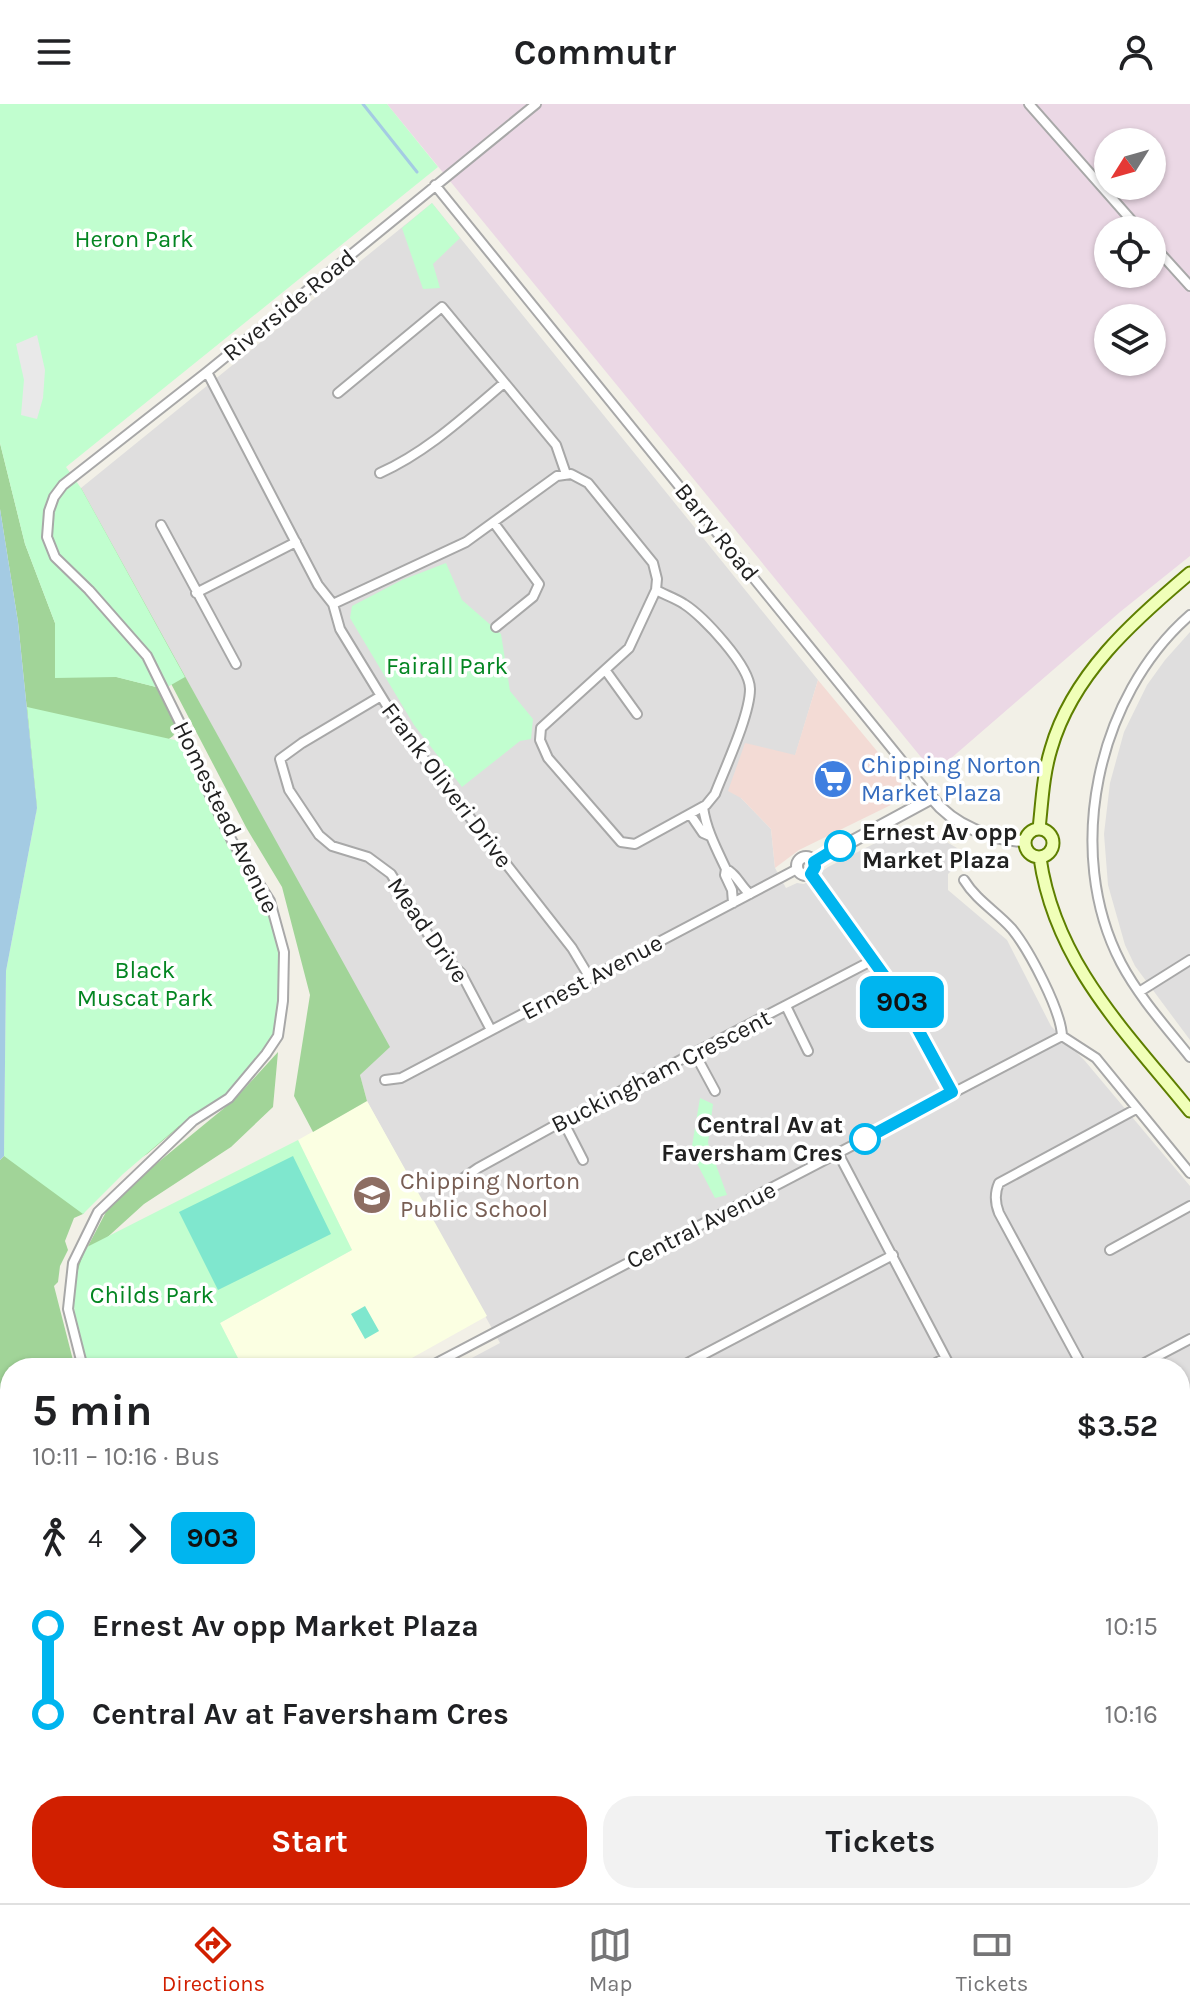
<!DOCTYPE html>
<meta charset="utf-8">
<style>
body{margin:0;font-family:Karla,sans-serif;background:#f2f2f2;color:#202124;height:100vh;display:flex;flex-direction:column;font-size:30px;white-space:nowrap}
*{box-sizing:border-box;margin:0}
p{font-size:26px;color:#757577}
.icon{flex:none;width:44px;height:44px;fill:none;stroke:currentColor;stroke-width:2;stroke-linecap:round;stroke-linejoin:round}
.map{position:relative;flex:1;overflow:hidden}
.side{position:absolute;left:0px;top:1254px;width:1190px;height:546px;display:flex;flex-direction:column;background:#fff;border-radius:32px 32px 0 0;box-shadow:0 2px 6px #0004}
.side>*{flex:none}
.badge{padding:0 16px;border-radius:12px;font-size:28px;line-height:52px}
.needle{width:52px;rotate:233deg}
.buttons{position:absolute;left:1094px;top:24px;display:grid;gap:16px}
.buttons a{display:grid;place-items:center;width:72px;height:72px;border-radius:50%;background:#fff;box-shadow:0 2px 6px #0004;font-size:40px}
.map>.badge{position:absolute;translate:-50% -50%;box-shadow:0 0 0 4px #fff}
.legs{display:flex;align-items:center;gap:12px;height:88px;padding:0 32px;font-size:26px}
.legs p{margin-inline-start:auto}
.summary{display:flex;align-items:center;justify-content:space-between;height:136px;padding:0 32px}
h1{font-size:44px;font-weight:700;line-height:60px}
.button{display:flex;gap:16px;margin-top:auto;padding:16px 32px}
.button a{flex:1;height:92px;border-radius:32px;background:#d11f00;color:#fff;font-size:32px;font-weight:700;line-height:92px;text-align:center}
.button a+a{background:#f2f2f2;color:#202124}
ul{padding:0 32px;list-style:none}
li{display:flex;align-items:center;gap:28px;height:88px;font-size:30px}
li i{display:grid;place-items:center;width:12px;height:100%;margin:0 10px;background:currentColor}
li i::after{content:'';width:20px;height:20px;margin:-10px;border:6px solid;border-radius:50%;background:#fff}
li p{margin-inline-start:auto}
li:first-child i{background:linear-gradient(#0000 50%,currentColor 0)}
li:last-child i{background:linear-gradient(currentColor 50%,#0000 0)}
header{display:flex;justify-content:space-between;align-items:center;height:104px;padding:0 32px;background:#fff;font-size:36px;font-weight:700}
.dock{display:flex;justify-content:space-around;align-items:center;height:112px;border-top:2px solid #e0e0e0;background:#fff;font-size:22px;color:#757577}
.dock a{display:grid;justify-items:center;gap:4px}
.dock .active{color:#d11f00}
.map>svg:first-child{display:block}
.residential{fill:#dfdede}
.commercial{fill:#f3dbd5}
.industrial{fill:#ebd8e5;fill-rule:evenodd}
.education{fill:#fbffe2}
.forest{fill:#a1d498}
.park{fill:#c1fecf}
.pitch{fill:#7fe7ce}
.parking{fill:#e9e9e9}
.water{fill:#a4cbe3}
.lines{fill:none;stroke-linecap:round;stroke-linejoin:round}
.stream{stroke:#a4cbe3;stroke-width:3}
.minor-casing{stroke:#a8a8a8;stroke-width:12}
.tertiary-casing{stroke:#a8a8a8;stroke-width:14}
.secondary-casing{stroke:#5e7f00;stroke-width:15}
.minor{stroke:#fff;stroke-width:8}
.tertiary{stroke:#fff;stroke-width:10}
.secondary{stroke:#f0ffb8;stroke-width:11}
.line-1-casing{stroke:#fff;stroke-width:18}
.line-1{stroke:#00b5ef;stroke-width:12}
.stop-1-dot{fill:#fff;stroke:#00b5ef;stroke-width:4}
.labels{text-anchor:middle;stroke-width:7;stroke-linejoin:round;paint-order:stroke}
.park-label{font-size:24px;fill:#038521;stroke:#fff}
.street-label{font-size:24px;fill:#212121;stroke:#fff}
.shop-label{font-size:24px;fill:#366cbe;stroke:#fff;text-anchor:start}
.stop-label{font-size:24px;font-weight:bold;fill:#212121;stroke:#fff;text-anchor:start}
.education-label{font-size:24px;fill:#785e54;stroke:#fff;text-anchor:start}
</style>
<header><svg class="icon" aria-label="menu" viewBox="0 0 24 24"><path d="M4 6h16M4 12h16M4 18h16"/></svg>Commutr<svg class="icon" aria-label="person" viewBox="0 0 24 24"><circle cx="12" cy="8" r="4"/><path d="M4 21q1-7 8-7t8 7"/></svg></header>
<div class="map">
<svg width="1190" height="1799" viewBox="0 0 1190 1799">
<rect width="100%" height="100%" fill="#f2f0e7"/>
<path class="residential" d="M 432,99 L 818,576 L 795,652 L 741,694 L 771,725 L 775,764 L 786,784 L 797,779 L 804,780 L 828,763 L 907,723 L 919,723 L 931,729 L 957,744 L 967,759 L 957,761 L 948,770 L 948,786 L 1007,836 L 1051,922 L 1085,957 L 1190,1082 L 1190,1799 L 596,1799 L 591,1790 L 1180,1790 L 1180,1264 L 453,1264 L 500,1239 L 367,997 L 360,971 L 389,943 L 81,384 Z
M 1190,528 L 1190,936 L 1135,862 L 1125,841 L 1108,781 L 1104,730 L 1110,679 L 1124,628 L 1147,581 L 1165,556 Z
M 438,1790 L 579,1790 L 565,1799 L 443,1799 Z"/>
<path class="commercial" d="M 818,576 L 901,676 L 901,696 L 799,746 L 775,764 L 771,725 L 741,694 L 728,687 L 745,639 L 795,651 Z"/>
<path class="industrial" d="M 387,0 L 1190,0 L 1190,452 L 1120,508 L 934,669 ZM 1108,38 L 1152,38 L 1152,82 L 1108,82 ZM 1108,126 L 1152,126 L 1152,170 L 1108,170 ZM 1108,214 L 1152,214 L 1152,258 L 1108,258 Z"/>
<path class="education" d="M 367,997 L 487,1212 L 394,1264 L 243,1264 L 220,1219 L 352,1146 L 298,1036 Z"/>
<path class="forest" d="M 0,339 L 25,440 L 55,519 L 56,573 L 117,573 L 164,585 L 180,619 L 173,632 L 119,671 L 180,1022 L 147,1050 L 111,1071 L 83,1110 L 74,1114 L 65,1137 L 68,1146 L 60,1162 L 58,1178 L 54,1182 L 75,1264 L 10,1264 L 10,1375 L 0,1390 L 0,1056 L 4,1052 L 37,704 L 18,518 L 0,405 Z
M 81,384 L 390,943 L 360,971 L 367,997 L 313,1028 L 294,992 L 310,891 L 282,783 L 247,725 L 132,505 L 61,404 Z
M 278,948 L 273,1003 L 231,1043 L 144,1100 L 101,1139 L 72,1204 L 76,1165 L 107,1106 L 139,1074 L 234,996 Z"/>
<path class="park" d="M 0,0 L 387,0 L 438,63 L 66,363 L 81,384 L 185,573 L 164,585 L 116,573 L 55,574 L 55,519 L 25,440 L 0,339 Z
M 432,99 L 460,134 L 433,160 L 440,184 L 423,185 L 402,124 Z
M 446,459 L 462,496 L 501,530 L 510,587 L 533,615 L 531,635 L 520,637 L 462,683 L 414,621 L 350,514 L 352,502 L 402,476 Z
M 27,603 L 188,639 L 208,687 L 270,797 L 282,832 L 278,932 L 229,994 L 179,1022 L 123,1070 L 83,1110 L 4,1052 L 6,867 L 37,704 Z
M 700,994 L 713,1000 L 708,1039 L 727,1091 L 715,1094 L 691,1048 Z
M 298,1036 L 352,1146 L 220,1219 L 243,1264 L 89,1264 C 74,1218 65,1188 87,1143 Z
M 10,1375 L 10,1771 L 0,1751 L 0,1390 Z
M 18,1790 L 371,1790 L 372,1799 L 23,1799 Z"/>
<path class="pitch" d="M 293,1052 L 331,1130 L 218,1186 L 179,1108 Z
M 365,1202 L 379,1227 L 365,1235 L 351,1210 Z"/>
<path class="parking" d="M 37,231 L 45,266 L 43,294 L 37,315 L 21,311 L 24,276 L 16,240 Z
M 331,1790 L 358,1790 L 360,1799 L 332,1799 Z"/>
<path class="water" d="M 0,405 L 18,518 L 37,704 L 6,867 L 4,1052 L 0,1056 Z"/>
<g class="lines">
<path class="stream" d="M 363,0 L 417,68"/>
<defs>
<path id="minor" d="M 1029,0 L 1140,126
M 435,81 L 932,694
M 1152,140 L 1190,182
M 207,268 L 318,481 L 333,500 L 340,525 L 403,628 L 572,844 L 590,874
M 338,289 L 442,203 L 556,341 L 566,370
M 380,369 C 427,348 465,312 504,279
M 494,419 L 539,480 L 533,493 L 496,523
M 161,421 L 236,560
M 196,489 L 296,438
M 333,500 L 466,438 L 557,372 L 571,370 L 588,379 L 653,459 L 657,475 L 656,486 C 665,491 675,494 684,500 C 703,512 750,562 750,585 C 750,611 725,664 715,690 L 706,701 L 635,740 L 621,738 L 548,654 L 540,636 L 541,624 L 629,544 L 656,486
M 1190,511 C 1097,592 1063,748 1121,859 C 1139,893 1166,923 1190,953
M 606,567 L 637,610
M 381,592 L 302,639 L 280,655 L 289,686 L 319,731 L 332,742 L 368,753 L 391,770 L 439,848 L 461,869 L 491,926
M 703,703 C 706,725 716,744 726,765 L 725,771 L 732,786 L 733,799
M 690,710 L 703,729 L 710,732
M 726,765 C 736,769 741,783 750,790
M 811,770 L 903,898 L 952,988
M 964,776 C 977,797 996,807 1012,825 C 1029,846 1061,906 1062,932
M 1139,888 L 1190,856
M 786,902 L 808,947
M 1062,932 L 1096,954 L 1190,1069
M 695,950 L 715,987
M 385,976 L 401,974 L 797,765
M 563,1017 L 583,1056
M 838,1049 L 951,1264
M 452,1082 L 478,1064 L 563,1017 L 873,856
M 1110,1146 L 1190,1102
M 83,1264 L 68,1205 L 73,1159 L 98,1108 L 193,1017 L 229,994 L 266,950 L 278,932 L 283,897 L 284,848 L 270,797 L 232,737 L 208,687 L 180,619 L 147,552 L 89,486 L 55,453 L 47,433 L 49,407 L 54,393 L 63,381 L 207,268 L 536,0
M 427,1264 L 1062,932
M 678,1264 L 893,1151
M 927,1264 L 945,1254
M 1083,1264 L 999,1109 C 995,1099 994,1090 999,1079 L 1136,1005
M 1135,1264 L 1190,1235
M 1180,1366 L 1190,1361
M 1180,1445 L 1190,1465
M 1180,1485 L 1190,1482
M 1180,1608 L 1190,1605
M 1180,1760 L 1190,1754
M 381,1790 L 382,1799
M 426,1790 L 430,1799
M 589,1799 L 604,1790
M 820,1799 L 834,1790
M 1110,1799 L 1126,1790"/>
<path id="tertiary" d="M797 762a9 9 0 1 1 18 0a9 9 0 1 1-18 0Z
M 814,758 L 932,694 C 954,722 991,736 1025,737"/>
<path id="secondary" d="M1025 739a14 14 0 1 1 28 0a14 14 0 1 1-28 0Z
M 1039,725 C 1042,698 1043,671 1051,645 C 1072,571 1133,517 1190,469
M 1040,754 C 1055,859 1126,928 1190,1007"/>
</defs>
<use href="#minor" class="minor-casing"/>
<use href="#tertiary" class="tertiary-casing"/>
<use href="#secondary" class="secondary-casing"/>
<use href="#minor" class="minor"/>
<use href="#tertiary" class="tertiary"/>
<use href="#secondary" class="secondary"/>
</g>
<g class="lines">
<defs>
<path id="line-1" d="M 840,742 L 814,758 L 815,763 L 811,770 L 903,898 L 952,988 L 865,1035"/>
</defs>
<use href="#line-1" class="line-1-casing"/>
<use href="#line-1" class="line-1"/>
</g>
<defs>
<symbol id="supermarket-disc" viewBox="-11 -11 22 22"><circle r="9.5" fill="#3f7fe0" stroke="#fff"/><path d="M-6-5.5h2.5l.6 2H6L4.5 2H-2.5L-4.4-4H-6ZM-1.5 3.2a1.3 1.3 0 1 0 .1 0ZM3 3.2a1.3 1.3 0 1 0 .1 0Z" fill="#fff"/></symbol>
<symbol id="school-disc" viewBox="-11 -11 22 22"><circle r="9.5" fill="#8d6e63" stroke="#fff"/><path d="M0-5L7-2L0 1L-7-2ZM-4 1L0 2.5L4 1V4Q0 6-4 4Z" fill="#fff"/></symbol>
</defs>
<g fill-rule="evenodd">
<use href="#supermarket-disc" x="811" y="653" width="44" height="44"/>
<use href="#school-disc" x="350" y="1069" width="44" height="44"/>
</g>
<g class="stop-1-dot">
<circle cx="840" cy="742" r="14"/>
<circle cx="865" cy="1035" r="14"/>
</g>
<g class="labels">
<g class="park-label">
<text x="134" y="143">Heron Park</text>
<text x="447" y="570">Fairall Park</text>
<text x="145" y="874">Black<tspan x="145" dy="28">Muscat Park</tspan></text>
<text x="152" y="1199">Childs Park</text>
</g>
<g class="street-label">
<text transform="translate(289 201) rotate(-39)" y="8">Riverside Road</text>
<text transform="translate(717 428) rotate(51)" y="8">Barry Road</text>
<text transform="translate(447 681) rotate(53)" y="8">Frank Oliveri Drive</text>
<text transform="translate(226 713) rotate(64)" y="8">Homestead Avenue</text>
<text transform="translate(428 826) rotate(55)" y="8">Mead Drive</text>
<text transform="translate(592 873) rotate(-28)" y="8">Ernest Avenue</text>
<text transform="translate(661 967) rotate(-27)" y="8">Buckingham Crescent</text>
<text transform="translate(701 1121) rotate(-27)" y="8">Central Avenue</text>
</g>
<g class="shop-label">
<text x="861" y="669">Chipping Norton<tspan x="861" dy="28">Market Plaza</tspan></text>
</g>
<g class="stop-label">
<text x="862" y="736">Ernest Av opp<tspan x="862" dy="28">Market Plaza</tspan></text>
<text x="843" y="1029" text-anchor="end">Central Av at<tspan x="843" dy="28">Faversham Cres</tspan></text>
</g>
<g class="education-label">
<text x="400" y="1085">Chipping Norton<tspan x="400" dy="28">Public School</tspan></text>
</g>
</g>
</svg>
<div class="buttons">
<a><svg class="needle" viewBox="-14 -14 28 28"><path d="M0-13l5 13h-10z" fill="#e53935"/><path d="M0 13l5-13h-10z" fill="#757577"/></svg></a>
<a><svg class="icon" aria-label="locate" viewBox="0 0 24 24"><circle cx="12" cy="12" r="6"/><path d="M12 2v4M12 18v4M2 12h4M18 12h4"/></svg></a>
<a><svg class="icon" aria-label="layers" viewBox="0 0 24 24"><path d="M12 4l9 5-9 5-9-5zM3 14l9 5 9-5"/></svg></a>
</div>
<b class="badge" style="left:902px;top:898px;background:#00b5ef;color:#111">903</b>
<section class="side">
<div class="summary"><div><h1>5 min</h1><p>10:11 – 10:16 · Bus</p></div><b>$3.52</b></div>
<div class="legs"><svg class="icon" aria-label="walk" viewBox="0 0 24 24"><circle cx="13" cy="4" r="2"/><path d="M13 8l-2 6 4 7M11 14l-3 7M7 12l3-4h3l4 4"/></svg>4<svg class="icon" aria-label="forward" viewBox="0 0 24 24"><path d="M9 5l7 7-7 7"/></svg><b class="badge" style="background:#00b5ef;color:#111">903</b></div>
<ul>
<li><i style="color:#00b5ef"></i><b>Ernest Av opp Market Plaza</b><p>10:15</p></li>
<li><i style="color:#00b5ef"></i><b>Central Av at Faversham Cres</b><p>10:16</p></li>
</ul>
<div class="button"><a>Start</a><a>Tickets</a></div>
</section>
</div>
<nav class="dock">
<a class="active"><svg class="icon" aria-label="directions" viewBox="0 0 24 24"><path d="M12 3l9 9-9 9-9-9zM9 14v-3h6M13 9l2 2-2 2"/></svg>Directions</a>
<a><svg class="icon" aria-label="map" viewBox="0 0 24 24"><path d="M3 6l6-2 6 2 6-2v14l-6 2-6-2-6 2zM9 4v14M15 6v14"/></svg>Map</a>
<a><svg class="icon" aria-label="tickets" viewBox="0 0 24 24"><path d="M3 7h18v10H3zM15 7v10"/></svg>Tickets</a>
</nav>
